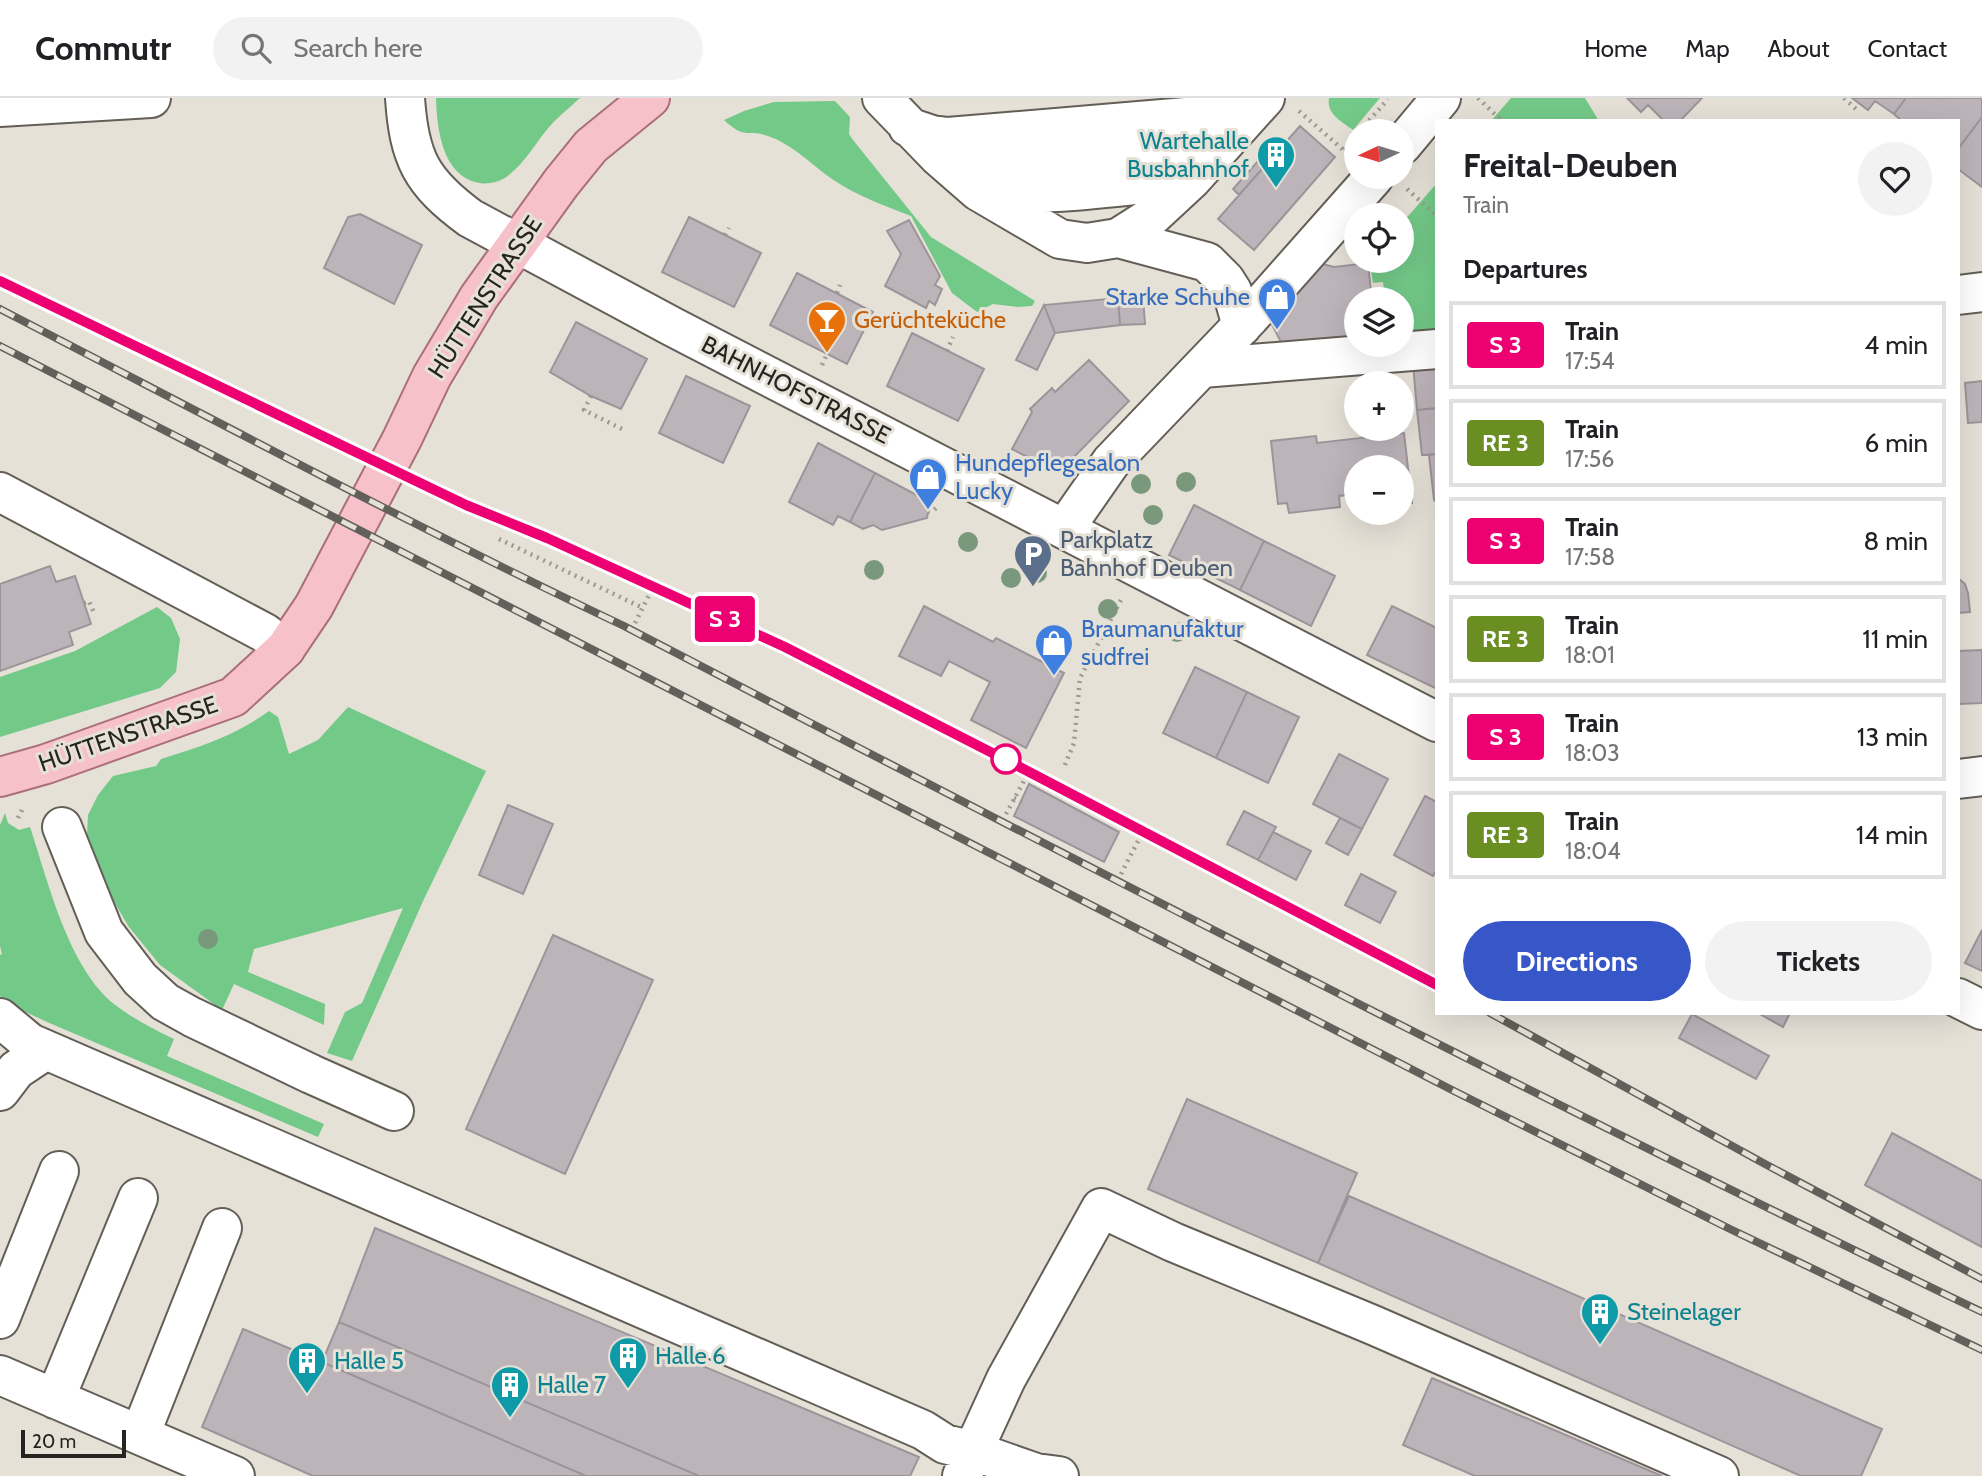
<!DOCTYPE html>
<meta charset="utf-8">
<style>
body{margin:0;font-family:Cabin,sans-serif;background:#f2f2f2;color:#202124;height:100vh;display:flex;flex-direction:column;font-size:26px;white-space:nowrap}
*{box-sizing:border-box;margin:0}
p{font-size:23px;color:#757577}
.icon{flex:none;width:38px;height:38px;fill:none;stroke:currentColor;stroke-width:2;stroke-linecap:round;stroke-linejoin:round}
.map{position:relative;flex:1;overflow:hidden}
.drawer{position:absolute;left:1435px;top:21px;width:525px;height:896px;display:flex;flex-direction:column;background:#fff;border-radius:0px;box-shadow:0 7px 28px #0002}
.drawer>*{flex:none}
.badge{padding:0 14px;border-radius:5px;font-size:24px;line-height:46px}
.needle{width:46px;rotate:266deg}
.fabs{position:absolute;left:1344px;top:21px;display:grid;gap:14px}
.fabs a{display:grid;place-items:center;width:70px;height:70px;border-radius:50%;background:#fff;box-shadow:0 7px 28px #0002;font-size:35px}
.scale{position:absolute;left:21px;bottom:18px;width:105px;box-sizing:border-box;padding-left:7px;border:4px solid #252420;border-top:0;font-size:19px;line-height:24px;white-space:nowrap;color:#252420;-webkit-text-stroke:5px #e6e1d7;paint-order:stroke}
.map>.badge{position:absolute;translate:-50% -50%;box-shadow:0 0 0 4px #fff}
h2{padding:0 28px;font-size:26px;line-height:63px}
.round{display:grid;place-items:center;flex:none;width:74px;height:74px;border-radius:37px;background:#f2f2f2}
.headline{display:flex;align-items:center;justify-content:space-between;height:119px;padding:0 28px}
h1{font-size:33px;font-weight:700;line-height:52px}
.button{display:flex;gap:14px;margin-top:auto;padding:14px 28px}
.button a{flex:1;height:80px;border-radius:42px;background:#3756c8;color:#fff;font-size:28px;font-weight:700;line-height:80px;text-align:center}
.button a+a{background:#f2f2f2;color:#202124}
ul{padding:0;list-style:none}
li{display:flex;align-items:center;gap:21px;height:88px;margin:0 14px 10px;padding:0 14px;border:4px solid #e0e0e0;border-radius:0px}
li div{flex:1}
li b{display:block;font-size:26px}
li em{font-style:normal}
li .badge{min-width:77px;font-weight:700;text-align:center}
header{display:flex;align-items:center;gap:42px;box-sizing:border-box;height:98px;padding:0 35px;background:#fff;border-bottom:2px solid #e0e0e0}
header strong{font-size:33px}
nav{display:flex;gap:38px;margin-inline-start:auto;font-size:24px}
.search{width:490px;height:63px;background:#f2f2f2;display:flex;align-items:center;gap:18px;box-sizing:border-box;padding:0 24px;border-radius:38px;color:#757577;font-size:26px}
.map>svg:first-child{display:block}
.green{fill:#73c988}
.building{fill:#bdb4ba;stroke:#9d949a;stroke-width:2}
.lines{fill:none;stroke-linecap:round;stroke-linejoin:round}
.minor-casing{stroke:#635f57;stroke-width:42}
.major-casing{stroke:#aa6f78;stroke-width:42}
.path{stroke:#9c9991;stroke-width:4.5;stroke-dasharray:2 5;stroke-linecap:butt}
.minor{stroke:#fff;stroke-width:38}
.major{stroke:#f7c1ca;stroke-width:38}
.rail-casing{stroke:#62605a;stroke-width:8}
.rail{stroke:#e6e1d7;stroke-width:5;stroke-dasharray:16;stroke-linecap:butt}
.tree{fill:#79987c}
.line-casing{stroke:#fff;stroke-width:16}
.line{stroke:#ed0172;stroke-width:10}
.stop-dot{fill:#fff;stroke:#ed0172;stroke-width:3.5}
.labels{text-anchor:middle;stroke-width:6;stroke-linejoin:round;paint-order:stroke}
.culture-label{font-size:24px;fill:#0d838f;stroke:#e6e1d7;text-anchor:start}
.street-label{font-size:24px;fill:#252420;stroke:#e6e1d7}
.shop-label{font-size:24px;fill:#366cbe;stroke:#e6e1d7;text-anchor:start}
.food-label{font-size:24px;fill:#c56008;stroke:#e6e1d7;text-anchor:start}
.service-label{font-size:24px;fill:#4e5e75;stroke:#e6e1d7;text-anchor:start}
</style>
<header>
<strong>Commutr</strong>
<div class="search"><svg class="icon" aria-label="search" viewBox="0 0 24 24"><circle cx="10" cy="10" r="6"/><path d="M15 15l6 6"/></svg>Search here</div>
<nav><a>Home</a><a>Map</a><a>About</a><a>Contact</a></nav>
</header>
<div class="map">
<svg width="1982" height="1378" viewBox="0 0 1982 1378">
<rect width="100%" height="100%" fill="#e6e1d7"/>
<path class="green" d="M 436,0 L 580,0 C 568,11 555,21 545,34 C 534,48 524,65 510,76 C 503,83 489,87 480,85 C 442,79 437,30 436,0 Z
M 1329,0 L 1380,0 L 1353,32 C 1342,24 1326,16 1329,0 Z
M 1511,0 L 1585,0 L 1599,23 L 1491,23 Z
M 835,3 L 850,19 L 849,36 L 853,42 L 931,139 L 1035,203 L 1032,208 L 1018,209 L 993,206 L 977,214 L 952,195 L 911,118 C 883,107 857,98 832,81 C 812,67 792,46 768,38 C 746,30 747,43 724,22 L 744,13 L 774,4 Z
M 1437,85 L 1437,235 L 1402,239 L 1402,201 L 1385,201 L 1383,184 L 1373,185 L 1370,166 L 1372,163 L 1402,163 L 1402,125 Z
M 157,509 L 171,520 L 180,541 L 176,574 L 160,590 L 0,639 L 0,579 L 75,553 Z
M 348,609 L 486,673 L 424,801 L 352,963 L 327,955 L 345,914 L 362,905 L 403,810 L 254,851 L 248,874 L 325,906 L 324,927 L 234,886 L 222,912 L 160,867 L 129,829 L 102,784 L 87,738 L 88,717 L 98,697 L 113,678 L 156,668 L 161,661 C 200,649 235,638 269,613 L 278,619 L 289,656 L 318,642 Z
M 5,715 L 8,725 L 19,732 L 30,729 C 48,783 68,869 114,906 C 132,920 153,931 174,941 L 167,958 L 324,1026 L 318,1039 L 47,924 L 13,908 L 0,898 L 0,857 L 2,856 L 0,848 L 0,727 Z"/>
<path class="building" d="M 1627,0 L 1702,0 L 1680,23 L 1664,23 L 1648,7 L 1641,14 Z
M 1852,0 L 1906,0 L 1894,16 L 1875,3 L 1868,12 Z
M 1906,0 L 1982,0 L 1982,19 L 1958,51 L 1958,23 L 1902,23 L 1894,16 Z
M 1982,19 L 1982,89 L 1958,71 L 1958,51 Z
M 1300,28 L 1335,59 L 1254,152 L 1218,121 Z
M 1277,42 L 1283,47 L 1239,97 L 1233,91 Z
M 360,116 L 422,147 L 394,206 L 324,170 L 348,119 Z
M 689,119 L 761,155 L 734,209 L 662,174 Z
M 909,122 L 940,178 L 935,187 L 942,191 L 935,207 L 929,203 L 926,210 L 885,188 L 901,156 L 887,133 Z
M 1315,164 L 1334,169 L 1368,165 L 1371,194 L 1377,194 L 1377,201 L 1356,201 L 1356,240 L 1283,248 L 1269,221 Z
M 797,175 L 873,214 L 847,266 L 770,227 Z
M 1143,198 L 1145,226 L 1120,227 L 1118,200 Z
M 1118,200 L 1120,227 L 1055,235 L 1044,207 Z
M 1044,207 L 1055,235 L 1037,272 L 1016,262 Z
M 576,224 L 647,261 L 621,311 L 591,298 L 550,274 Z
M 912,235 L 984,271 L 958,323 L 887,288 Z
M 1089,262 L 1129,303 L 1067,366 L 1049,370 L 1012,351 L 1032,314 L 1030,311 L 1052,290 L 1055,294 Z
M 1437,264 L 1437,310 L 1417,312 L 1413,266 Z
M 686,278 L 750,308 L 723,365 L 659,335 Z
M 1982,283 L 1982,324 L 1968,325 L 1965,285 Z
M 1437,310 L 1437,356 L 1422,357 L 1417,312 Z
M 1404,335 L 1412,405 L 1402,406 L 1402,369 L 1356,369 L 1356,396 L 1339,398 L 1340,409 L 1289,415 L 1287,405 L 1278,406 L 1271,343 L 1316,338 L 1317,345 Z
M 818,345 L 875,375 L 850,424 L 838,418 L 833,427 L 789,404 Z
M 1437,356 L 1437,405 L 1434,402 L 1429,357 Z
M 875,375 L 930,404 L 927,420 L 882,432 L 873,427 L 863,431 L 850,424 Z
M 1194,407 L 1264,443 L 1240,492 L 1169,457 Z
M 1264,443 L 1335,478 L 1311,528 L 1240,492 Z
M 50,468 L 56,484 L 75,478 L 91,526 L 69,534 L 73,547 L 0,573 L 0,486 Z
M 1958,480 L 1965,486 L 1968,495 L 1970,514 L 1958,515 Z
M 924,508 L 993,544 L 996,540 L 1064,575 L 1026,650 L 971,622 L 990,584 L 949,563 L 941,578 L 899,558 Z
M 1392,508 L 1437,530 L 1437,591 L 1367,557 Z
M 1982,552 L 1982,605 L 1959,606 L 1958,553 Z
M 1195,569 L 1247,594 L 1216,660 L 1163,635 Z
M 1247,594 L 1299,619 L 1268,685 L 1216,660 Z
M 1339,656 L 1388,681 L 1362,731 L 1313,706 Z
M 1029,686 L 1119,734 L 1104,764 L 1014,718 Z
M 1425,698 L 1437,704 L 1437,771 L 1433,778 L 1394,757 Z
M 508,707 L 553,726 L 523,796 L 479,777 Z
M 1244,713 L 1276,729 L 1258,762 L 1227,746 Z
M 1340,720 L 1362,731 L 1348,757 L 1326,745 Z
M 1273,734 L 1311,753 L 1296,782 L 1258,762 Z
M 1361,776 L 1396,794 L 1380,825 L 1345,807 Z
M 1982,832 L 1982,873 L 1965,865 Z
M 553,837 L 653,882 L 565,1076 L 466,1031 Z
M 1758,915 L 1790,915 L 1783,929 Z
M 1692,916 L 1769,958 L 1756,981 L 1679,940 Z
M 1187,1001 L 1357,1075 L 1318,1165 L 1148,1091 Z
M 1892,1035 L 1982,1083 L 1982,1149 L 1865,1087 Z
M 1349,1098 L 1882,1331 L 1861,1378 L 1801,1378 L 1318,1165 Z
M 375,1130 L 919,1359 L 910,1378 L 699,1378 L 339,1224 Z
M 339,1224 L 699,1378 L 586,1378 L 322,1264 Z
M 243,1231 L 322,1264 L 586,1378 L 313,1378 L 202,1329 Z
M 1432,1280 L 1662,1378 L 1475,1378 L 1403,1347 Z"/>
<g class="lines">
<defs>
<path id="minor" d="M 405,0 C 409,60 421,84 470,120 L 673,229 L 1437,624
M 882,0 L 939,59 L 978,93 L 1060,141 L 1087,145 L 1118,140 L 1151,119 L 1192,81 L 1265,0
M 0,9 L 151,0
M 908,29 L 932,37 L 948,39 L 1233,15 L 1257,8
M 1402,47 L 1441,0
M 939,59 L 954,64 L 970,65 L 1211,47 L 1231,37
M 984,93 C 1053,100 1124,87 1192,81
M 1118,140 L 1207,164 L 1225,182 L 1232,193 L 1242,228
M 1958,197 L 1982,194
M 1202,270 L 1437,251
M 0,394 L 265,535 L 285,551
M 1065,430 L 1111,364 L 1250,219 L 1374,79
M 1958,681 L 1982,678
M 62,729 L 104,834 L 140,881 L 165,904 L 192,919 L 311,976 L 394,1013
M 1958,900 L 1982,912
M 0,920 L 30,945 L 923,1332 L 945,1346 L 973,1353 L 1006,1281 L 1101,1110 L 1173,1144 L 1373,1227 L 1719,1378
M 0,993 L 16,972 L 46,952
M 0,1221 L 59,1073
M 0,1277 L 235,1378
M 55,1301 L 138,1100
M 140,1337 L 222,1130
M 962,1378 L 973,1353 L 1036,1375 L 1059,1378"/>
<path id="major" d="M 0,679 L 46,666 L 233,599 L 285,551 L 314,508 L 402,341 L 432,278 L 479,199 L 561,85 L 591,48 L 650,0"/>
</defs>
<use href="#minor" class="minor-casing"/>
<use href="#major" class="major-casing"/>
<path class="path" d="M 1478,0 L 1502,23
M 1844,0 L 1856,11
M 1299,13 L 1348,56
M 1360,33 L 1388,1
M 1344,52 L 1356,37
M 1407,91 L 1437,118
M 725,137 L 729,130
M 837,195 L 840,187
M 947,253 L 953,239
M 822,267 L 827,256
M 591,298 L 584,312 L 622,331
M 928,413 L 933,413 L 938,408
M 499,441 L 643,510
M 84,505 L 89,503 L 94,515
M 635,525 L 650,495
M 1065,667 L 1074,645 L 1080,580 L 1121,502
M 1014,700 L 1025,705
M 1006,716 L 1025,681
M 18,720 L 23,710
M 1121,776 L 1139,741"/>
<use href="#minor" class="minor"/>
<use href="#major" class="major"/>
<defs>
<path id="rail" d="M 0,183 L 466,407 L 547,440 L 785,549 L 1437,886
M 0,211 C 207,318 413,428 624,528 C 1074,762 1525,994 1982,1214
M 0,248 L 1456,994 L 1730,1131 L 1982,1252
M 1490,915 L 1765,1066 L 1982,1181"/>
</defs>
<use href="#rail" class="rail-casing"/>
<use href="#rail" class="rail"/>
</g>
<g class="tree">
<circle cx="1186" cy="384" r="10"/>
<circle cx="1141" cy="386" r="10"/>
<circle cx="1153" cy="417" r="10"/>
<circle cx="968" cy="444" r="10"/>
<circle cx="874" cy="472" r="10"/>
<circle cx="1037" cy="475" r="10"/>
<circle cx="1011" cy="480" r="10"/>
<circle cx="1108" cy="511" r="10"/>
<circle cx="1177" cy="534" r="10"/>
<circle cx="208" cy="841" r="10"/>
</g>
<g class="lines">
<defs>
<path id="line" d="M 0,183 L 466,407 L 547,440 L 785,549 L 1016,667 L 1437,887"/>
</defs>
<use href="#line" class="line-casing"/>
<use href="#line" class="line"/>
</g>
<defs>
<symbol id="building-pin" viewBox="-11 -11 22 30"><path d="M0 17L-7.5 6A9.5 9.5 0 1 1 7.5 6Z" fill="#0f9aa8" stroke="#e6e1d7"/><path d="M-4-6H4V6H1V3H-1V6H-4ZM-2.5-4.3h1.7v1.8h-1.7ZM.8-4.3h1.7v1.8H.8ZM-2.5-1h1.7V.8h-1.7ZM.8-1h1.7V.8H.8Z" fill="#fff"/></symbol>
<symbol id="shop-pin" viewBox="-11 -11 22 30"><path d="M0 17L-7.5 6A9.5 9.5 0 1 1 7.5 6Z" fill="#3f7fe0" stroke="#e6e1d7"/><path d="M-5-2.5h2.3a2.7 3.5 0 0 1 5.4 0H5L5.5 6h-11ZM-1.5-2.5h3a1.5 2.3 0 0 0-3 0Z" fill="#fff"/></symbol>
<symbol id="bar-pin" viewBox="-11 -11 22 30"><path d="M0 17L-7.5 6A9.5 9.5 0 1 1 7.5 6Z" fill="#e8710a" stroke="#e6e1d7"/><path d="M-6-5H6L.8 .8V4.5H3.5V6h-7V4.5H-.8V.8Z" fill="#fff"/></symbol>
<symbol id="parking-pin" viewBox="-11 -11 22 30"><path d="M0 17L-7.5 6A9.5 9.5 0 1 1 7.5 6Z" fill="#5c6f8a" stroke="#e6e1d7"/><path d="M-3.5-5.5H1a3.5 3.5 0 0 1 0 7H-1V5.5H-3.5ZM-1-3.4V-.6H.8a1.4 1.4 0 0 0 0-2.8Z" fill="#fff"/></symbol>
</defs>
<g fill-rule="evenodd">
<use href="#building-pin" x="1254" y="35" width="44" height="60"/>
<use href="#shop-pin" x="1255" y="177" width="44" height="60"/>
<use href="#bar-pin" x="805" y="200" width="44" height="60"/>
<use href="#shop-pin" x="906" y="357" width="44" height="60"/>
<use href="#parking-pin" x="1011" y="434" width="44" height="60"/>
<use href="#shop-pin" x="1032" y="523" width="44" height="60"/>
<use href="#building-pin" x="1578" y="1192" width="44" height="60"/>
<use href="#building-pin" x="606" y="1236" width="44" height="60"/>
<use href="#building-pin" x="285" y="1241" width="44" height="60"/>
<use href="#building-pin" x="488" y="1265" width="44" height="60"/>
</g>
<circle class="stop-dot" cx="1006" cy="661" r="14"/>
<g class="labels">
<g class="culture-label">
<text x="1249" y="51" text-anchor="end">Wartehalle<tspan x="1249" dy="28">Busbahnhof</tspan></text>
<text x="1627" y="1222">Steinelager</text>
<text x="655" y="1266">Halle 6</text>
<text x="334" y="1271">Halle 5</text>
<text x="537" y="1295">Halle 7</text>
</g>
<g class="street-label">
<text transform="translate(485 199) rotate(-57)" y="8">HÜTTENSTRASSE</text>
<text transform="translate(796 292) rotate(27)" y="8">BAHNHOFSTRASSE</text>
<text transform="translate(128 636) rotate(-19)" y="8">HÜTTENSTRASSE</text>
</g>
<g class="shop-label">
<text x="1250" y="207" text-anchor="end">Starke Schuhe</text>
<text x="955" y="373">Hundepflegesalon<tspan x="955" dy="28">Lucky</tspan></text>
<text x="1081" y="539">Braumanufaktur<tspan x="1081" dy="28">sudfrei</tspan></text>
</g>
<g class="food-label">
<text x="854" y="230">Gerüchteküche</text>
</g>
<g class="service-label">
<text x="1060" y="450">Parkplatz<tspan x="1060" dy="28">Bahnhof Deuben</tspan></text>
</g>
</g>
</svg>
<div class="fabs">
<a><svg class="needle" viewBox="-14 -14 28 28"><path d="M0-13l5 13h-10z" fill="#e53935"/><path d="M0 13l5-13h-10z" fill="#757577"/></svg></a>
<a><svg class="icon" aria-label="locate" viewBox="0 0 24 24"><circle cx="12" cy="12" r="6"/><path d="M12 2v4M12 18v4M2 12h4M18 12h4"/></svg></a>
<a><svg class="icon" aria-label="layers" viewBox="0 0 24 24"><path d="M12 4l9 5-9 5-9-5zM3 14l9 5 9-5"/></svg></a>
<a>+</a>
<a>−</a>
</div>
<div class="scale">20 m</div>
<b class="badge" style="left:725px;top:521px;background:#ed0172;color:#fff">S 3</b>
<section class="drawer">
<div class="headline"><div><h1>Freital-Deuben</h1><p>Train</p></div><a class="round"><svg class="icon" aria-label="heart" viewBox="0 0 24 24"><path d="M12 20l-8-8c-3-5 5-10 8-4 3-6 11-1 8 4z"/></svg></a></div>
<h2>Departures</h2>
<ul>
<li><span class="badge" style="background:#ed0172;color:#fff">S 3</span><div><b>Train</b><p>17:54</p></div><em>4 min</em></li>
<li><span class="badge" style="background:#6b8e23;color:#fff">RE 3</span><div><b>Train</b><p>17:56</p></div><em>6 min</em></li>
<li><span class="badge" style="background:#ed0172;color:#fff">S 3</span><div><b>Train</b><p>17:58</p></div><em>8 min</em></li>
<li><span class="badge" style="background:#6b8e23;color:#fff">RE 3</span><div><b>Train</b><p>18:01</p></div><em>11 min</em></li>
<li><span class="badge" style="background:#ed0172;color:#fff">S 3</span><div><b>Train</b><p>18:03</p></div><em>13 min</em></li>
<li><span class="badge" style="background:#6b8e23;color:#fff">RE 3</span><div><b>Train</b><p>18:04</p></div><em>14 min</em></li>
</ul>
<div class="button"><a>Directions</a><a>Tickets</a></div>
</section>
</div>
